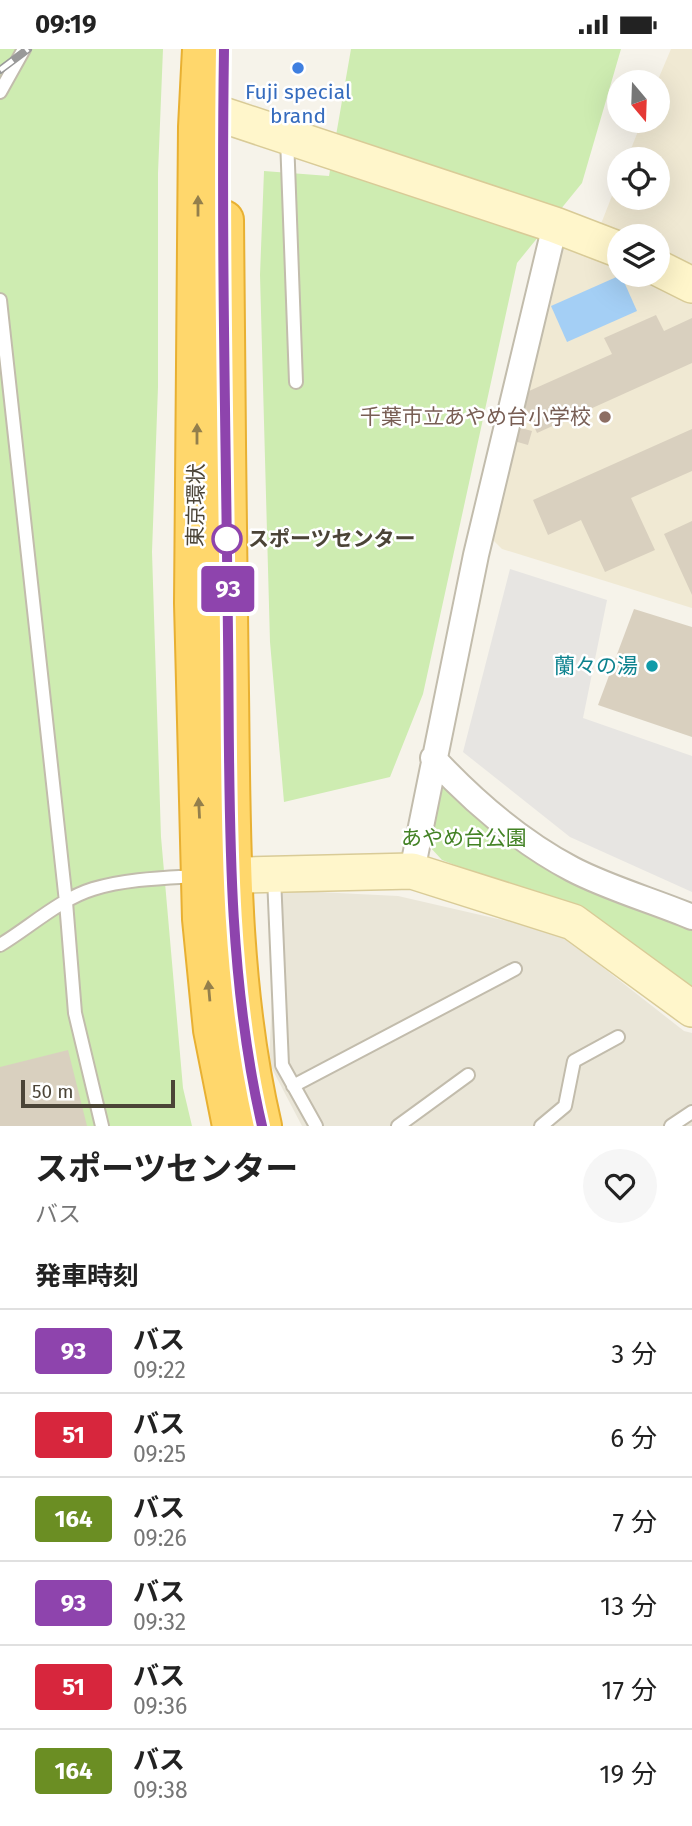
<!DOCTYPE html>
<html lang="ja">
<meta charset="utf-8">
<style>
body{margin:0;font-family:"Fira Sans","Noto Sans JP",sans-serif;background:#f6f6f6;color:#222;height:100vh;display:flex;flex-direction:column;font-size:26px;white-space:nowrap}
*{box-sizing:border-box;margin:0}
p{font-size:23px;color:#767676}
.icon{flex:none;width:38px;height:38px;fill:none;stroke:currentColor;stroke-width:2;stroke-linecap:round;stroke-linejoin:round}
.map{position:relative;height:1077px;overflow:hidden}
.drawer{display:flex;flex-direction:column;background:#fff;flex:1}
.drawer>*{flex:none}
.badge{padding:0 14px;border-radius:5px;font-size:24px;line-height:46px}
.needle{width:46px;rotate:161deg}
.controls{position:absolute;left:607px;top:21px;display:grid;gap:14px}
.controls a{display:grid;place-items:center;width:63px;height:63px;border-radius:50%;background:#fff;box-shadow:0 7px 28px #0002;font-size:35px}
.scale{position:absolute;left:21px;bottom:18px;width:154px;box-sizing:border-box;padding-left:7px;border:4px solid #4b4437;border-top:0;font-size:19px;line-height:24px;white-space:nowrap;color:#4b4437;-webkit-text-stroke:5px #fff;paint-order:stroke}
.map>.badge{position:absolute;translate:-50% -50%;box-shadow:0 0 0 4px #fff}
h2{padding:0 35px;font-size:26px;line-height:63px}
.round{display:grid;place-items:center;flex:none;width:74px;height:74px;border-radius:37px;background:#f6f6f6}
.headline{display:flex;align-items:center;justify-content:space-between;height:119px;padding:0 35px}
h1{font-size:33px;font-weight:700;line-height:52px}
ul{padding:0;list-style:none}
li{display:flex;align-items:center;gap:21px;height:84px;padding:0 35px;border-top:2px solid #e0e0e0}
li div{flex:1}
li b{display:block;font-size:26px}
li em{font-style:normal}
li .badge{min-width:77px;font-weight:700;text-align:center}
.status{display:flex;justify-content:space-between;align-items:center;height:49px;padding:0 35px;background:#fff;direction:ltr}
.status svg{height:19px;fill:currentColor}
.map>svg:first-child{display:block}
.residential{fill:#eae6d8}
.education{fill:#f0e9d3}
.green{fill:#ceecb1}
.parking{fill:#e7e5e2}
.water{fill:#a4cff5}
.building{fill:#d9d0bf}
.lines{fill:none;stroke-linecap:round;stroke-linejoin:round}
.lane-casing{stroke:#c2bcac;stroke-width:16}
.street-casing{stroke:#c2bcac;stroke-width:28}
.secondary-casing{stroke:#d9cb97;stroke-width:38}
.highway-casing{stroke:#e8b032;stroke-width:42}
.lane{stroke:#fff;stroke-width:12}
.street{stroke:#fff;stroke-width:24}
.secondary{stroke:#fff6cb;stroke-width:35}
.highway{stroke:#ffd76c;stroke-width:38}
.rail-casing{stroke:#999;stroke-width:8}
.rail{stroke:#fff;stroke-width:5;stroke-dasharray:16;stroke-linecap:butt}
.oneway{fill:#937f4c}
.line-casing{stroke:#fff;stroke-width:16}
.line{stroke:#8e44ad;stroke-width:10}
.shop-dot{fill:#3f7fe0;stroke:#fff;stroke-width:2.5}
.education-dot{fill:#8d6e63;stroke:#fff;stroke-width:2.5}
.stop-dot{fill:#fff;stroke:#8e44ad;stroke-width:3.5}
.culture-dot{fill:#0f9aa8;stroke:#fff;stroke-width:2.5}
.labels{text-anchor:middle;stroke-width:5;stroke-linejoin:round;paint-order:stroke}
.shop-label{font-size:21px;fill:#366cbe;stroke:#fff}
.education-label{font-size:21px;fill:#785e54;stroke:#fff;text-anchor:end}
.street-label{font-size:21px;fill:#4b4437;stroke:#fff}
.stop-label{font-size:21px;font-weight:bold;fill:#4b4437;stroke:#fff;text-anchor:start}
.culture-label{font-size:21px;fill:#0d838f;stroke:#fff;text-anchor:end}
.park-label{font-size:21px;fill:#438225;stroke:#fff}
</style>
<div class="status"><b>09:19</b><svg viewBox="0 0 49 12"><path d="M0 12V9h3v3zM5 12V6h3v6zM10 12V3h3v9zM15 12V0h3v12zM26 1h20v11H26zM47 4h2v5h-2z"/></svg></div>
<div class="map">
<svg width="692" height="1077" viewBox="0 0 692 1077">
<rect width="100%" height="100%" fill="#f6f3ea"/>
<path class="residential" d="M 277,841 L 398,847 L 559,884 L 684,982 L 692,984 L 692,1077 L 302,1077 L 269,1014 Z"/>
<path class="education" d="M 671,0 L 692,0 L 692,225 L 658,210 L 658,187 L 597,185 L 619,129 L 620,149 L 658,149 L 658,110 L 627,110 L 642,72 L 658,72 L 657,33 Z
M 567,194 L 619,212 L 620,226 L 647,226 L 692,247 L 692,559 L 502,500 L 492,490 L 552,198 Z"/>
<path class="green" d="M 0,0 L 163,0 L 158,124 L 158,338 L 152,503 L 161,788 L 183,1039 L 192,1077 L 0,1077 Z
M 351,0 L 621,0 L 582,134 L 517,214 L 423,645 L 390,728 L 284,753 L 270,593 L 260,226 L 264,122 L 329,127 Z
M 445,739 L 692,877 L 692,944 L 576,863 L 442,811 L 430,798 L 440,740 Z"/>
<path class="parking" d="M 510,520 L 607,551 L 583,669 L 692,707 L 692,843 L 570,788 L 463,703 Z"/>
<path class="water" d="M 621,226 L 637,262 L 567,293 L 551,257 Z"/>
<path class="building" d="M 656,266 L 664,282 L 692,269 L 692,314 L 537,384 L 520,346 L 612,305 L 604,289 Z
M 517,378 L 532,382 L 528,396 L 514,392 Z
M 692,380 L 692,422 L 631,449 L 655,501 L 605,523 L 581,471 L 548,486 L 533,451 Z
M 692,472 L 692,546 L 664,485 Z
M 634,560 L 692,578 L 692,688 L 598,656 Z
M 68,1001 L 87,1077 L 0,1077 L 0,1018 Z"/>
<g class="lines">
<defs>
<path id="lane" d="M 0,43 L 24,0
M 287,89 L 296,333
M 0,251 L 66,853 L 75,964 L 102,1077
M 274,828 L 282,1016 L 316,1077
M 0,896 C 30,878 60,850 93,840 C 126,830 163,829 196,827
M 293,1037 L 515,920
M 398,1077 L 468,1026
M 541,1077 L 565,1057 L 574,1012 L 618,988
M 671,1077 L 692,1063"/>
<path id="street" d="M 433,709 C 474,753 519,792 572,820 C 608,839 654,852 692,868
M 412,822 L 476,506 L 555,176"/>
<path id="secondary" d="M 223,66 L 555,176 L 620,201
M 658,219 L 692,236
M 205,827 L 412,822 L 573,873 L 692,960"/>
<path id="highway" d="M 202,0 L 198,78 L 194,554 L 202,870 L 213,981 L 232,1077
M 224,171 C 225,329 227,486 229,644 C 231,788 229,936 262,1077"/>
</defs>
<use href="#lane" class="lane-casing"/>
<use href="#street" class="street-casing"/>
<use href="#secondary" class="secondary-casing"/>
<use href="#highway" class="highway-casing"/>
<use href="#lane" class="lane"/>
<use href="#street" class="street"/>
<use href="#secondary" class="secondary"/>
<use href="#highway" class="highway"/>
<defs>
<path id="rail" d="M 0,21 L 28,0"/>
</defs>
<use href="#rail" class="rail-casing"/>
<use href="#rail" class="rail"/>
</g>
<defs><path id="oneway-solid" d="M-6-.8H1V-3.2L6.5 0L1 3.2V.8H-6Z" transform="scale(1.75)"/></defs>
<g class="oneway">
<use href="#oneway-solid" transform="translate(198 157) rotate(-90)"/>
<use href="#oneway-solid" transform="translate(197 385) rotate(-90)"/>
<use href="#oneway-solid" transform="translate(199 759) rotate(-93)"/>
<use href="#oneway-solid" transform="translate(209 942) rotate(-95)"/>
</g>
<g class="lines">
<defs>
<path id="line" d="M 224,0 C 221,195 226,390 228,586 C 230,749 225,917 262,1077"/>
</defs>
<use href="#line" class="line-casing"/>
<use href="#line" class="line"/>
</g>
<circle class="shop-dot" cx="298" cy="19" r="7"/>
<circle class="education-dot" cx="605" cy="368" r="7"/>
<circle class="stop-dot" cx="227" cy="490" r="14"/>
<circle class="culture-dot" cx="652" cy="617" r="7"/>
<g class="labels">
<g class="shop-label">
<text x="298" y="50">Fuji special<tspan x="298" dy="24">brand</tspan></text>
</g>
<g class="education-label">
<text x="591" y="375">千葉市立あやめ台小学校</text>
</g>
<g class="street-label">
<text transform="translate(196 456) rotate(-89)" y="7">東京環状</text>
</g>
<g class="stop-label">
<text x="248" y="497">スポーツセンター</text>
</g>
<g class="culture-label">
<text x="638" y="624">蘭々の湯</text>
</g>
<g class="park-label">
<text x="464" y="796">あやめ台公園</text>
</g>
</g>
</svg>
<div class="controls">
<a><svg class="needle" viewBox="-14 -14 28 28"><path d="M0-13l5 13h-10z" fill="#e53935"/><path d="M0 13l5-13h-10z" fill="#767676"/></svg></a>
<a><svg class="icon" aria-label="locate" viewBox="0 0 24 24"><circle cx="12" cy="12" r="6"/><path d="M12 2v4M12 18v4M2 12h4M18 12h4"/></svg></a>
<a><svg class="icon" aria-label="layers" viewBox="0 0 24 24"><path d="M12 4l9 5-9 5-9-5zM3 14l9 5 9-5"/></svg></a>
</div>
<div class="scale">50 m</div>
<b class="badge" style="left:228px;top:540px;background:#8e44ad;color:#fff">93</b>
</div>
<section class="drawer">
<div class="headline"><div><h1>スポーツセンター</h1><p>バス</p></div><a class="round"><svg class="icon" aria-label="heart" viewBox="0 0 24 24"><path d="M12 20l-8-8c-3-5 5-10 8-4 3-6 11-1 8 4z"/></svg></a></div>
<h2>発車時刻</h2>
<ul>
<li><span class="badge" style="background:#8e44ad;color:#fff">93</span><div><b>バス</b><p>09:22</p></div><em>3 分</em></li>
<li><span class="badge" style="background:#d7263d;color:#fff">51</span><div><b>バス</b><p>09:25</p></div><em>6 分</em></li>
<li><span class="badge" style="background:#6b8e23;color:#fff">164</span><div><b>バス</b><p>09:26</p></div><em>7 分</em></li>
<li><span class="badge" style="background:#8e44ad;color:#fff">93</span><div><b>バス</b><p>09:32</p></div><em>13 分</em></li>
<li><span class="badge" style="background:#d7263d;color:#fff">51</span><div><b>バス</b><p>09:36</p></div><em>17 分</em></li>
<li><span class="badge" style="background:#6b8e23;color:#fff">164</span><div><b>バス</b><p>09:38</p></div><em>19 分</em></li>
</ul>
</section>
